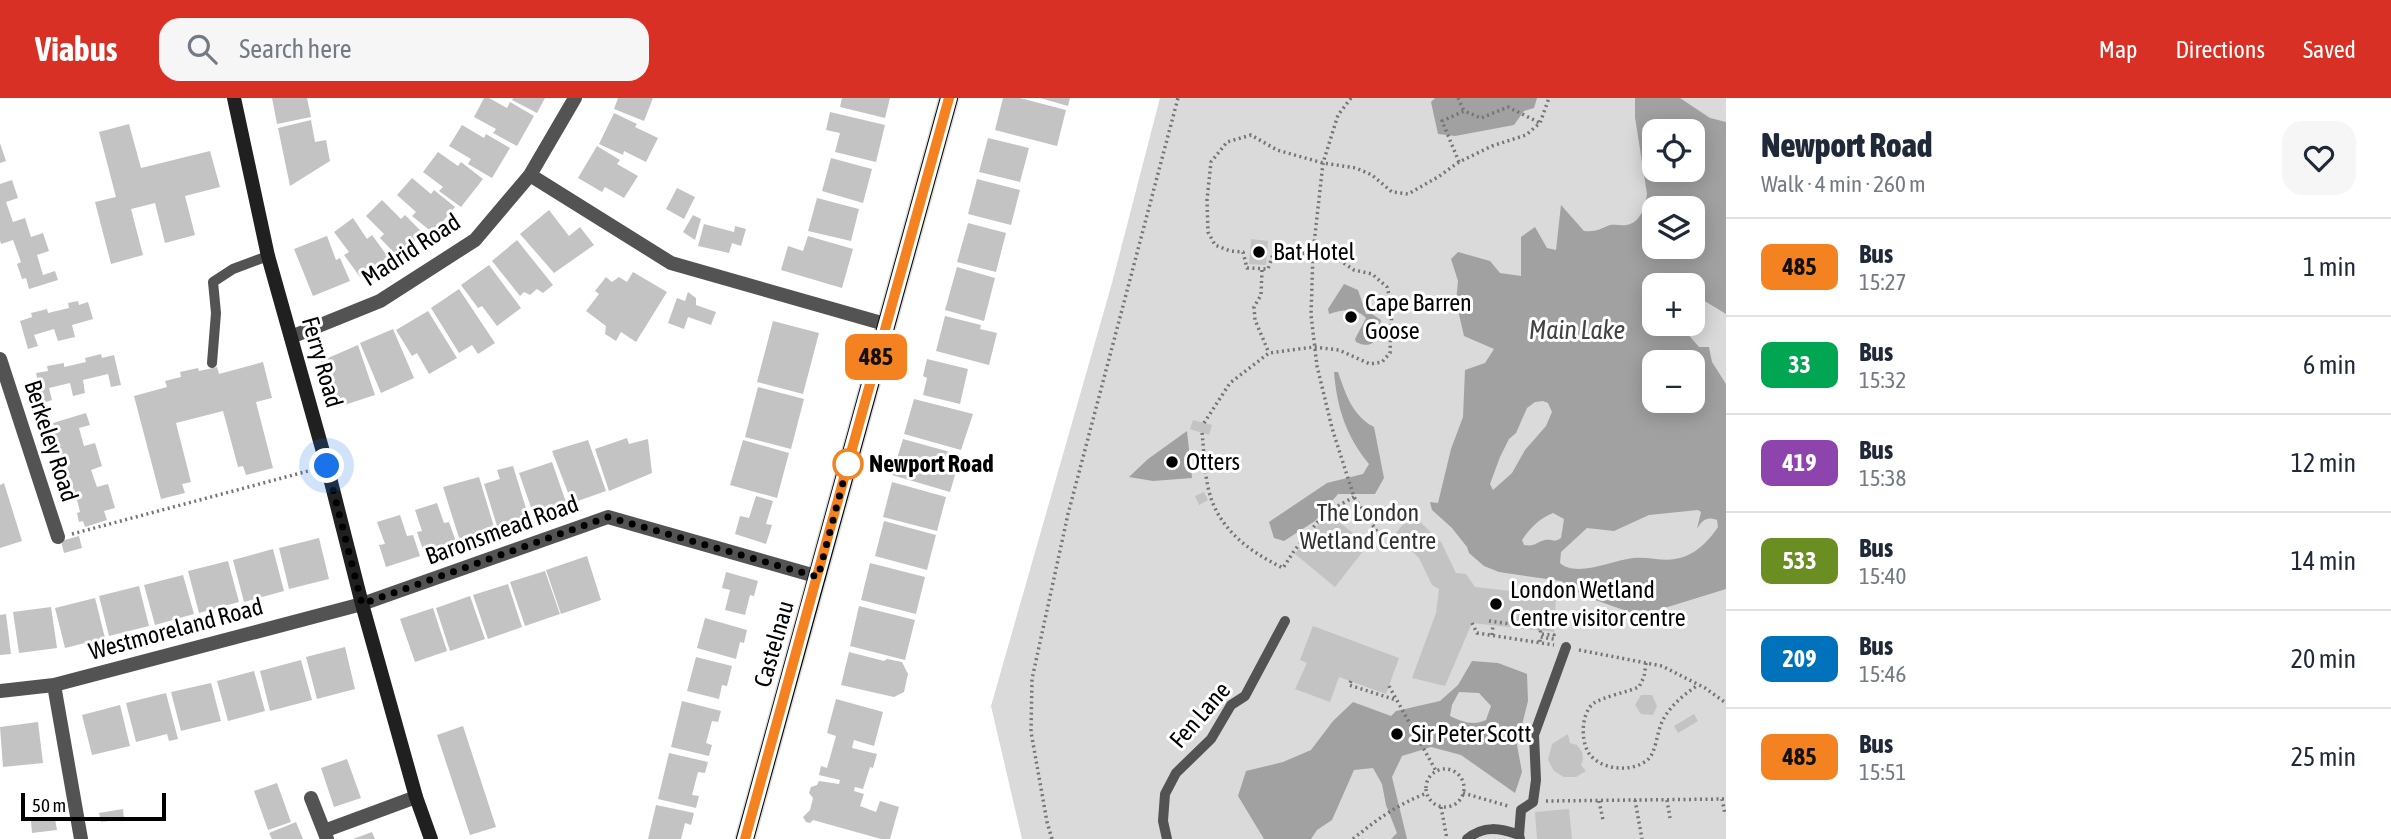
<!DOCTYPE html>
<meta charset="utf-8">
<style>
body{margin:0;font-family:"Asap Condensed",sans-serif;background:#f6f6f7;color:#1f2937;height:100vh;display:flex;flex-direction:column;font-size:26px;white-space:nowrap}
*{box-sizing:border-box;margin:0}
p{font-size:23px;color:#747a83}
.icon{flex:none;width:38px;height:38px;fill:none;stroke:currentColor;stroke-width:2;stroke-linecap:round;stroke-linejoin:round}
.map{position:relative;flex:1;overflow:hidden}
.sheet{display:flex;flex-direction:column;background:#fff;width:665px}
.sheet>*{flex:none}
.badge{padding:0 14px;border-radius:10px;font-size:24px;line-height:46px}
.controls{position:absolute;left:1642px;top:21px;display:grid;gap:14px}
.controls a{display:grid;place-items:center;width:63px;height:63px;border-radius:14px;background:#fff;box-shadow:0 4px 18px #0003;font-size:35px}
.scale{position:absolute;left:21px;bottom:18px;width:145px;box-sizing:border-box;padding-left:7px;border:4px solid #000;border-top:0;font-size:19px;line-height:24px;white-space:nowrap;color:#000;-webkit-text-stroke:5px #fff;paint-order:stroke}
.you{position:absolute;width:35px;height:35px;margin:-18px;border:5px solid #fff;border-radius:50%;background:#1a73e8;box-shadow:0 0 0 10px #1a73e833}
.map>.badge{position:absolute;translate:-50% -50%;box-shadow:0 0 0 4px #fff}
.round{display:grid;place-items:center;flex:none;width:74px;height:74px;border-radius:21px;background:#f6f6f7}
.overview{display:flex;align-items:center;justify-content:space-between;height:119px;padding:0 35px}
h1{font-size:33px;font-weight:800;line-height:52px}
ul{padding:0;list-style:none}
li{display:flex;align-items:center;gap:21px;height:98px;padding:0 35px;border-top:2px solid #e0e1e3}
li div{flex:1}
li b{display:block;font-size:26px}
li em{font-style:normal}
li .badge{min-width:77px;font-weight:700;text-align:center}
header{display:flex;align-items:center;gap:42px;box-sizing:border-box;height:98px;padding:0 35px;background:#d93025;color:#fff}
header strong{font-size:33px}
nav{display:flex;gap:38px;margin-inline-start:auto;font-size:24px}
.search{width:490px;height:63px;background:#f6f6f7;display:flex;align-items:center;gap:18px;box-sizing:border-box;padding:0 24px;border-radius:21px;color:#747a83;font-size:26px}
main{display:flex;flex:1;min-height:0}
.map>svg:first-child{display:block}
.green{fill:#dadada;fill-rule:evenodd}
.water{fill:#a1a1a1;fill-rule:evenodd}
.building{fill:#c3c3c3}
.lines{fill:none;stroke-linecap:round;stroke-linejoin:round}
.primary-casing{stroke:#dbdbdb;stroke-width:21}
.path{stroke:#757575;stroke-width:3.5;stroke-dasharray:2 3.5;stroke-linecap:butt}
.lane{stroke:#535353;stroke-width:10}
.street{stroke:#535353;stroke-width:14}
.secondary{stroke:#202020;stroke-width:14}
.primary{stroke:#000;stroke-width:18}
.line-casing{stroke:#fff;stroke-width:16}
.line{stroke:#f58220;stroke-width:10}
.walk{stroke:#000;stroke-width:7;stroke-dasharray:0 12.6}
.poi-dot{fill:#000;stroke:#fff;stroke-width:2.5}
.stop-dot{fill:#fff;stroke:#f58220;stroke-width:3.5}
.labels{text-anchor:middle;stroke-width:6;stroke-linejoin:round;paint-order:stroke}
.street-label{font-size:24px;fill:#000;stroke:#fff}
.poi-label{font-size:24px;fill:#000;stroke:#fff;text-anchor:start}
.stop-label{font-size:24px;font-weight:bold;fill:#000;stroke:#fff;text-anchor:start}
.park-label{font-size:24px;fill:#313131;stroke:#fff}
.water-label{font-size:26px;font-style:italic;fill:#424242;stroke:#fff}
</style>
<header>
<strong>Viabus</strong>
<div class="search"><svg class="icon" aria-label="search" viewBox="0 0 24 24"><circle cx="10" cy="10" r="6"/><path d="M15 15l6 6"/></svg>Search here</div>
<nav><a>Map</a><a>Directions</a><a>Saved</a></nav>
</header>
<main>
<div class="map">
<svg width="1726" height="741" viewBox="0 0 1726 741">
<rect width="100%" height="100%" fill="#fff"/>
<path class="green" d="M 1160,0 L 1726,0 L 1726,741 L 1022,741 L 991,608 L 1112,185 ZM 1654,33 L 1692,33 L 1692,72 L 1654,72 ZM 1654,110 L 1692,110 L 1692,149 L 1654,149 ZM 1654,187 L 1692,187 L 1692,226 L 1654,226 ZM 1654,264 L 1692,264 L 1692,303 L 1654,303 Z"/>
<path class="water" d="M 1435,0 L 1537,0 L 1534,10 L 1524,13 L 1514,27 L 1455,38 L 1438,36 L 1431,4 Z
M 1635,0 L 1680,0 L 1710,20 L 1726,24 L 1726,216 L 1703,202 L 1692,201 L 1692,187 L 1654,187 L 1654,226 L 1679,226 L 1699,249 L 1709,249 L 1712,264 L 1726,286 L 1726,491 L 1658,512 L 1632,515 L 1584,498 L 1561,483 L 1499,474 L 1484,468 L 1469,455 L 1467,449 L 1452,430 L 1432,412 L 1430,404 L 1438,405 L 1451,351 L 1463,319 L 1465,272 L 1485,265 L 1494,251 L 1464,238 L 1456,203 L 1458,183 L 1451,161 L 1458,154 L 1490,163 L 1500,175 L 1521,178 L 1521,139 L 1535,129 L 1547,150 L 1556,152 L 1561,107 L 1584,133 C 1597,134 1599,131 1610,127 C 1615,126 1622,128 1627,127 C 1641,124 1645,109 1647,96 L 1635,19 ZM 1654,33 L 1692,33 L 1692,72 L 1654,72 ZM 1654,110 L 1692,110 L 1692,149 L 1654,149 ZM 1692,264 L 1692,303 L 1654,303 L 1654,264 ZM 1543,303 L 1548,305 L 1552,314 L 1546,328 L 1525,352 L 1512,375 L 1493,392 L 1490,386 L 1500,359 L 1509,341 L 1516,335 L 1527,310 L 1535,304 ZM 1698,412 L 1701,414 L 1697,431 C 1702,422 1707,418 1717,422 L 1718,429 C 1710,441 1700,452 1686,458 C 1666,466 1653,458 1633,460 C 1614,462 1576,480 1560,465 L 1561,454 L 1587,430 L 1614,433 L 1649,417 ZM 1553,415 L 1564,421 L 1561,440 C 1554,445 1553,441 1545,442 C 1536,444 1536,449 1524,447 L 1522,442 C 1530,430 1540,420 1553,415 Z
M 1344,186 L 1358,192 L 1366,216 L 1372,216 L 1381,222 C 1379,239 1375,253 1356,244 L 1355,241 L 1366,220 C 1355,209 1343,212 1329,216 L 1328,211 Z
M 1334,274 L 1338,274 C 1346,297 1352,317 1374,329 L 1384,380 L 1375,396 L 1338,396 L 1315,423 L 1284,443 L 1274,440 L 1269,424 L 1327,385 L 1363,376 L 1369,366 C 1346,338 1337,310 1334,274 Z
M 1187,333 L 1192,380 L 1153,383 L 1129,379 L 1148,361 Z
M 1472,563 L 1498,565 L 1527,576 L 1528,603 L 1517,647 L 1522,674 L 1515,695 L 1461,657 L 1431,649 L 1402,658 L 1392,679 L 1407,741 L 1391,741 L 1397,735 L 1386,707 L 1382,686 L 1373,670 L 1354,672 L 1332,722 L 1317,732 L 1311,741 L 1264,741 L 1238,698 L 1246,673 L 1283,664 L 1311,652 L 1333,623 L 1353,604 L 1391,618 L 1396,613 L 1440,603 L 1458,587 ZM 1459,594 L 1479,595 L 1491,608 L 1486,622 C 1473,628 1463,624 1450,618 L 1452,607 Z"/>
<path class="building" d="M 272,0 L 307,0 L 311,19 L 277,26 Z
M 484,0 L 489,0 L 507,10 L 510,4 L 534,18 L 517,48 L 493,35 L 496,31 L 474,19 Z
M 513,0 L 545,0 L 537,15 L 512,2 Z
M 618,0 L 653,0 L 644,23 L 614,11 Z
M 842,0 L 890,0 L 885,20 L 840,9 Z
M 1003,0 L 1020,0 L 1066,12 L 1057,48 L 995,32 Z
M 1040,0 L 1070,0 L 1068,8 Z
M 830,14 L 885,27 L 876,64 L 835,54 L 840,35 L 826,32 Z
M 614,15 L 637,26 L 635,29 L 658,40 L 646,64 L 624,53 L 623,57 L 599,46 Z
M 311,22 L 315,44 L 326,42 L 330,63 L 290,88 L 278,30 Z
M 129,26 L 141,70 L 210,53 L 220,89 L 185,98 L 195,137 L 165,145 L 155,105 L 131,111 L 143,157 L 111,166 L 95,104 L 116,99 L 99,34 Z
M 462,27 L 484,40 L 486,36 L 510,50 L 492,80 L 468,66 L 471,61 L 449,48 Z
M 988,40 L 1029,50 L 1020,84 L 979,74 Z
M 0,45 L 6,63 L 0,65 Z
M 597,48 L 620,62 L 617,66 L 638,78 L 624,100 L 605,89 L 602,94 L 578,80 Z
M 438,54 L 458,68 L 461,64 L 483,81 L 461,109 L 439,93 L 443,89 L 423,74 Z
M 831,60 L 872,71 L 863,105 L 822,93 Z
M 412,80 L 431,96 L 434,92 L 455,109 L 433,135 L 412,118 L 416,114 L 397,97 Z
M 977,81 L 1020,92 L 1011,127 L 968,116 Z
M 12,82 L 18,100 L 6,104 L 13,124 L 25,120 L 31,139 L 43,135 L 49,153 L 37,157 L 43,177 L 55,173 L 58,182 L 29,191 L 26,180 L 22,181 L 17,166 L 21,164 L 13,142 L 1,146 L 0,142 L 0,86 Z
M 677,90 L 695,99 L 684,121 L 666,111 Z
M 817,100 L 859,111 L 851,143 L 808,133 Z
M 382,102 L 401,121 L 405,117 L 423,135 L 398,159 L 380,140 L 384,136 L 366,118 Z
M 549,112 L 569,138 L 580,129 L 594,147 L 554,175 L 520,136 Z
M 693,117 L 701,121 L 695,142 L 683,134 Z
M 353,120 L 367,141 L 372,137 L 388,159 L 360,179 L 344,157 L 349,154 L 334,134 Z
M 968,125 L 1006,135 L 996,174 L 957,164 Z
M 704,126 L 734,134 L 735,128 L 746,131 L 741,148 L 732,145 L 729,155 L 698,148 Z
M 327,138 L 336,162 L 340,160 L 350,183 L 313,198 L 294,151 Z
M 808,138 L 853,151 L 842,190 L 781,172 L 788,148 L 803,153 Z
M 1251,141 L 1268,143 L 1266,167 L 1249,166 Z
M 517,142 L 553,187 L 543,195 L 537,191 L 530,197 L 524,194 L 520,198 L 492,163 Z
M 489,167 L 521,210 L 497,228 L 482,208 L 478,210 L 461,187 Z
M 957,169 L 995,180 L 984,223 L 945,212 Z
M 633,174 L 667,194 L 636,244 L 621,234 L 616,243 L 605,236 L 606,228 L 586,213 L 599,196 L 595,193 L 606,179 L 612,184 L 619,179 L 627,184 Z
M 459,191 L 495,245 L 478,256 L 472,247 L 459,255 L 431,210 Z
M 688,194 L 696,200 L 696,207 L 716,214 L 711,227 L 688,219 L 684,231 L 668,225 L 677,200 L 685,203 Z
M 78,203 L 79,207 L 88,204 L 93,221 L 72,227 L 75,239 L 58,243 L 54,231 L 34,237 L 38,248 L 28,251 L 20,223 L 32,219 L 31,215 L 47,211 L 48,215 L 69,210 L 68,205 Z
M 428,213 L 457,260 L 429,276 L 417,255 L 412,258 L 396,232 Z
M 945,218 L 981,227 L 980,231 L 997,235 L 989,267 L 936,253 Z
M 773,223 L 819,235 L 803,296 L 757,284 Z
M 393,231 L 414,280 L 381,295 L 360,245 Z
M 358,247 L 375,297 L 335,310 L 321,263 Z
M 101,256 L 102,260 L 114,257 L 121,287 L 111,289 L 108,276 L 83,282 L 85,295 L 73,298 L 70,285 L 49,290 L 52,302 L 43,305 L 36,275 L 48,273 L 47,268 L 64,265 L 64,269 L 86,264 L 85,260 Z
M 927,261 L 968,271 L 960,306 L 923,297 L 927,280 L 923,278 Z
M 263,264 L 272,300 L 256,304 L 273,370 L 246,377 L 243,368 L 238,369 L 223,313 L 176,325 L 191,384 L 182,386 L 185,395 L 161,401 L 134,298 L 167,289 L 165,283 L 181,279 L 180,274 L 198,270 L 199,273 L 217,269 L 219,276 Z
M 758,289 L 804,301 L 791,351 L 745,339 Z
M 914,301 L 973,316 L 961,352 L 904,336 Z
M 86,315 L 90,327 L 79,330 L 84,348 L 95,345 L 102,368 L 91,372 L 97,389 L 108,386 L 115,410 L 104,413 L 107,422 L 85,429 L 83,423 L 79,424 L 77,415 L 80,414 L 77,402 L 73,403 L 70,394 L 74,393 L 70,381 L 67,383 L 64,373 L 67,372 L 66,366 L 64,360 L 60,362 L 58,353 L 61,352 L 59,346 L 58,340 L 54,341 L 51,332 L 55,331 L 53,325 Z
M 1193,322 L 1212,327 L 1209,337 L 1190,331 Z
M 627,340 L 629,346 L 648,341 L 652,375 L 609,393 L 595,351 Z
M 903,341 L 961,357 L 950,394 L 892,377 Z
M 588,342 L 606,393 L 572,405 L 552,353 Z
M 743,342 L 789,355 L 777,400 L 730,387 Z
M 552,364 L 567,407 L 534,418 L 519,375 Z
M 513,368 L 529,420 L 497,428 L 484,386 L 500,381 L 497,372 Z
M 479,379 L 495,432 L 460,443 L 443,389 Z
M 892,384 L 946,399 L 937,433 L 883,419 Z
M 4,385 L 22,443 L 0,450 L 0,387 Z
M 1204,394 L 1208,402 L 1199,407 L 1195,398 Z
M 756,398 L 773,403 L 766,426 L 772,427 L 766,446 L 735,436 L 740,418 L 749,420 Z
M 437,405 L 444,425 L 449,424 L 456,444 L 424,455 L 417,434 L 422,433 L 415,412 Z
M 1412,416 L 1441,444 L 1456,475 L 1466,476 L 1475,489 L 1556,498 L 1554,534 L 1472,525 L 1445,588 L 1412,580 L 1436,515 L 1439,491 L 1432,487 L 1419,460 L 1394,437 Z
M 400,417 L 407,438 L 413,437 L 420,458 L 386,469 L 379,447 L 385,446 L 377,424 Z
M 1326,417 L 1333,422 L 1334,420 L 1368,447 L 1335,489 L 1295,456 Z
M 884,423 L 936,437 L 927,472 L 875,458 Z
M 79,438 L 82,450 L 64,455 L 61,443 Z
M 319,440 L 329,481 L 289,491 L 279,450 Z
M 273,451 L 284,493 L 244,504 L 233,462 Z
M 587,458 L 601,502 L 561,516 L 546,472 Z
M 228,463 L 239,504 L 199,515 L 188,473 Z
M 870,465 L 925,479 L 916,516 L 861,502 Z
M 545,473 L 560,516 L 525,528 L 510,484 Z
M 726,474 L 758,483 L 754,498 L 750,497 L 745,517 L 725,512 L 730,492 L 722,490 Z
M 183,477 L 194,516 L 155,527 L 144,487 Z
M 508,486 L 522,529 L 488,541 L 473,497 Z
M 139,488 L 149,528 L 109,538 L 99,498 Z
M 470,498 L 485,541 L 450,553 L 436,510 Z
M 95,500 L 105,540 L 65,550 L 55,510 Z
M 859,508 L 915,522 L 905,562 L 850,548 Z
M 51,509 L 57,550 L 19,555 L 13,514 Z
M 433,510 L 447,553 L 415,564 L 400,521 Z
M 6,516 L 11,556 L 0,557 L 0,517 Z
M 705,520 L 747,532 L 744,545 L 740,544 L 736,561 L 697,550 Z
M 1313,528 L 1399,560 L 1386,596 L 1339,579 L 1330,604 L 1295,591 L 1307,565 L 1300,562 Z
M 345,549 L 355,591 L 317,601 L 306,559 Z
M 849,554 L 884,563 L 887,561 L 902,564 L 908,576 L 904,594 L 894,599 L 841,587 Z
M 696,559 L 732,568 L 727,588 L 722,587 L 719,601 L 687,593 Z
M 301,562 L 312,602 L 270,613 L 260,573 Z
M 254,573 L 265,613 L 228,623 L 217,583 Z
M 211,585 L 221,623 L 181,633 L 171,594 Z
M 166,595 L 178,641 L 169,643 L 167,636 L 136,644 L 126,605 Z
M 1641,597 L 1652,597 L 1657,608 L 1653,617 L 1641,616 L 1635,607 Z
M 836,601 L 883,614 L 874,648 L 854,642 L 852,650 L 877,656 L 873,670 L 870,669 L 863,691 L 855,689 L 854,693 L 864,696 L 860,708 L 876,714 L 880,703 L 899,709 L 890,741 L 881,741 L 813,722 L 810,725 L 806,724 L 803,719 L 810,712 L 813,700 L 809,695 L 811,689 L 817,687 L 819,683 L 839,686 L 840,682 L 819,677 L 821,668 L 827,670 L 836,638 L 827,635 Z
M 682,603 L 721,613 L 718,624 L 712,623 L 706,645 L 712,647 L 709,658 L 671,649 Z
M 120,607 L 130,648 L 92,657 L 82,617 Z
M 1694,616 L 1698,623 L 1678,635 L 1674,628 Z
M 38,624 L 43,665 L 3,669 L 0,629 Z
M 463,628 L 496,729 L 470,737 L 437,637 Z
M 1568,636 L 1570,645 L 1577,647 L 1582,654 L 1583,661 L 1581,667 L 1586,673 L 1576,679 L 1564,679 L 1554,673 L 1548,662 L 1552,646 Z
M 669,655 L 708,664 L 705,675 L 698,674 L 692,697 L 699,698 L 696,710 L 658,701 Z
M 347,661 L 361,700 L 334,709 L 321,670 Z
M 277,685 L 291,724 L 268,732 L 254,693 Z
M 656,707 L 694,715 L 691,727 L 685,725 L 681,741 L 648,741 Z
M 123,711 L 124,721 L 101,724 L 99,715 Z
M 1569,711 L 1572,741 L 1537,741 L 1535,714 Z
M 55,721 L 57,732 L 32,735 L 31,723 Z
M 296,724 L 303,741 L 272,741 L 269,735 Z
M 372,734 L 375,741 L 353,741 Z"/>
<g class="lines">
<defs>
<path id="primary" d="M 745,741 C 814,494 879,247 949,0"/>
</defs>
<use href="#primary" class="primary-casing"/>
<path class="path" d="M 1351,0 L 1338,17 L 1323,65 L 1313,155 L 1311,217 L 1317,268 L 1332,330 L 1354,399 L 1384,444
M 1458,0 L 1464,13
M 1459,64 L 1442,23 L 1464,13 L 1481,20 L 1508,9 L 1540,25
M 1262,172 L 1261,197 L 1254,209 L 1255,222 L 1269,255
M 1204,325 L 1230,285 L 1269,255 L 1314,249 L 1339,252 L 1370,266 L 1382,264 L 1390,255 L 1392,209 L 1387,189 L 1372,176 L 1354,172 L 1333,158 L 1313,155 L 1273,156 L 1268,171 L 1247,170 L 1243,154 L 1230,153 L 1215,147 L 1208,134 L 1207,102 L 1211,64 L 1227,44 L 1251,37 L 1277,52 L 1323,65 L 1356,70 L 1372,77 L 1392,94 L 1408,96 L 1438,79 L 1459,64 L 1492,48 L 1526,37 L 1540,25 L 1549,0
M 1202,335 C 1204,352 1204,371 1208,389 C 1216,429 1248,453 1283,470 L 1294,453 L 1325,415 L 1354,399
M 72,436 L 312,372
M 1489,523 L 1541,530 L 1540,536 L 1554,537 L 1554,541 L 1540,539 L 1540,544
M 1472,525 L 1477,535 L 1554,547
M 1492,537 L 1493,527
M 1579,552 L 1662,568 L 1705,590 L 1726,605
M 1646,565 L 1644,579 L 1639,589 C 1627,594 1603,599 1594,605 C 1580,615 1580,648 1592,659 C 1605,672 1631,674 1646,663 C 1657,656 1656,633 1664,620 C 1672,606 1685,596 1698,587
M 1351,583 L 1349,587 L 1396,602
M 1389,588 L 1436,673
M1426 690a19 19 0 1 1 38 0a19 19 0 1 1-38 0Z
M 1463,695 L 1508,708
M 1722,701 L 1725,716
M 1635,702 L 1642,741
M 1667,702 L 1670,720
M 1546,703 L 1726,701
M 1599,703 L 1603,722
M 1441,709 L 1447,741
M 1052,741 L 1047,724 L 1031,634 L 1032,581 L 1068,416 L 1178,0
M 1353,741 C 1376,722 1398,706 1427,695"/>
<path class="lane" d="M 212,265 L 216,215 L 213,184 L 233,171 L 268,158
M 1519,737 L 1521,712 L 1533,704 L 1536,682 L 1534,637 L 1566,549
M 1167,741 L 1163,723 L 1165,696 L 1176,675 L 1211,641 L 1231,607 L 1245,598 L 1285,523
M 1467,741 C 1484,727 1500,730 1519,737 L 1520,741"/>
<path class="street" d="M 530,77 L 671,165 L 885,226
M 291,239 L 380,203 L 475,142 L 530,77 L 575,0
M 0,261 L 58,439
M 54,587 L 81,741
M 0,593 L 54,587 L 362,506 L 608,419 L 819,479
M 311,700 L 324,733
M 327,741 L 324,733 L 416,699"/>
<path class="secondary" d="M 234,0 L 268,158 L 327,368 L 362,506 L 416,699 L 431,741"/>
<use href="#primary" class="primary"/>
</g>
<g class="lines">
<defs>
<path id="line" d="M 745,741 C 813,494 879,247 949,0"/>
</defs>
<use href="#line" class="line-casing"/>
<use href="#line" class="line"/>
<path class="walk" d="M 327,368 L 362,506 L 608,419 L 818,479 L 851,354 L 848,366"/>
</g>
<g class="poi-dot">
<circle cx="1259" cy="154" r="7"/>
<circle cx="1351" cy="219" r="7"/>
<circle cx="1172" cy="364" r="7"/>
<circle cx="1496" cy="506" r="7"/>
<circle cx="1397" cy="636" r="7"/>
</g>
<circle class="stop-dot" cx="848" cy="366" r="14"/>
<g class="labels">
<g class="street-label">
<text transform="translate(411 152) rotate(-33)" y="8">Madrid Road</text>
<text transform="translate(322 264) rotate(74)" y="8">Ferry Road</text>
<text transform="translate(51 343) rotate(72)" y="8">Berkeley Road</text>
<text transform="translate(502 432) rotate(-20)" y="8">Baronsmead Road</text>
<text transform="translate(176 531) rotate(-15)" y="8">Westmoreland Road</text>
<text transform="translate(774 546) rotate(-74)" y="8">Castelnau</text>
<text transform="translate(1200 617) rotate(-49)" y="8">Fen Lane</text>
</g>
<g class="poi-label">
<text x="1273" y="162">Bat Hotel</text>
<text x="1365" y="213">Cape Barren<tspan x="1365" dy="28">Goose</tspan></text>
<text x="1186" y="372">Otters</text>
<text x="1510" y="500">London Wetland<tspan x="1510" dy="28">Centre visitor centre</tspan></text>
<text x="1411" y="644">Sir Peter Scott</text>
</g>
<g class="stop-label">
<text x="869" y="374">Newport Road</text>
</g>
<g class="park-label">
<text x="1368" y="423">The London<tspan x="1368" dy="28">Wetland Centre</tspan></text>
</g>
<g class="water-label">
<text x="1577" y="241">Main Lake</text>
</g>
</g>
</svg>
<div class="controls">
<a><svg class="icon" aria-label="locate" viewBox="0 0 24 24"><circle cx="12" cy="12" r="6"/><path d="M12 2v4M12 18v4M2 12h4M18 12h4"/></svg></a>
<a><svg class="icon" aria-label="layers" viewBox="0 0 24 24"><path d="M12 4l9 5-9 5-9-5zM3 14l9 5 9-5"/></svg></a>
<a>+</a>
<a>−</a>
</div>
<div class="scale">50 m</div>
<div class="you" style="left:327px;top:368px"></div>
<b class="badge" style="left:876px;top:259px;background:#f58220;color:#111">485</b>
</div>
<section class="sheet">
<div class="overview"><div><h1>Newport Road</h1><p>Walk · 4 min · 260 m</p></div><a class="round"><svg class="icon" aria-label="heart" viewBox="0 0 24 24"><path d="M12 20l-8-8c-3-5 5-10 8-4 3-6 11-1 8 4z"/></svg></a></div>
<ul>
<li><span class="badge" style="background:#f58220;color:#111">485</span><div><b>Bus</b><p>15:27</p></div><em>1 min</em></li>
<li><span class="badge" style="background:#00a651;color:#fff">33</span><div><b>Bus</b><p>15:32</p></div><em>6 min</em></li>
<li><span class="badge" style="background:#8e44ad;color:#fff">419</span><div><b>Bus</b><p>15:38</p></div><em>12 min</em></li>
<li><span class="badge" style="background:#6b8e23;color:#fff">533</span><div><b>Bus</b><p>15:40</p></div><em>14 min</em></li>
<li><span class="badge" style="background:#0072bc;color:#fff">209</span><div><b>Bus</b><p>15:46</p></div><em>20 min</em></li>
<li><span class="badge" style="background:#f58220;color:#111">485</span><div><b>Bus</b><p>15:51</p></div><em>25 min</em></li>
</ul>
</section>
</main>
